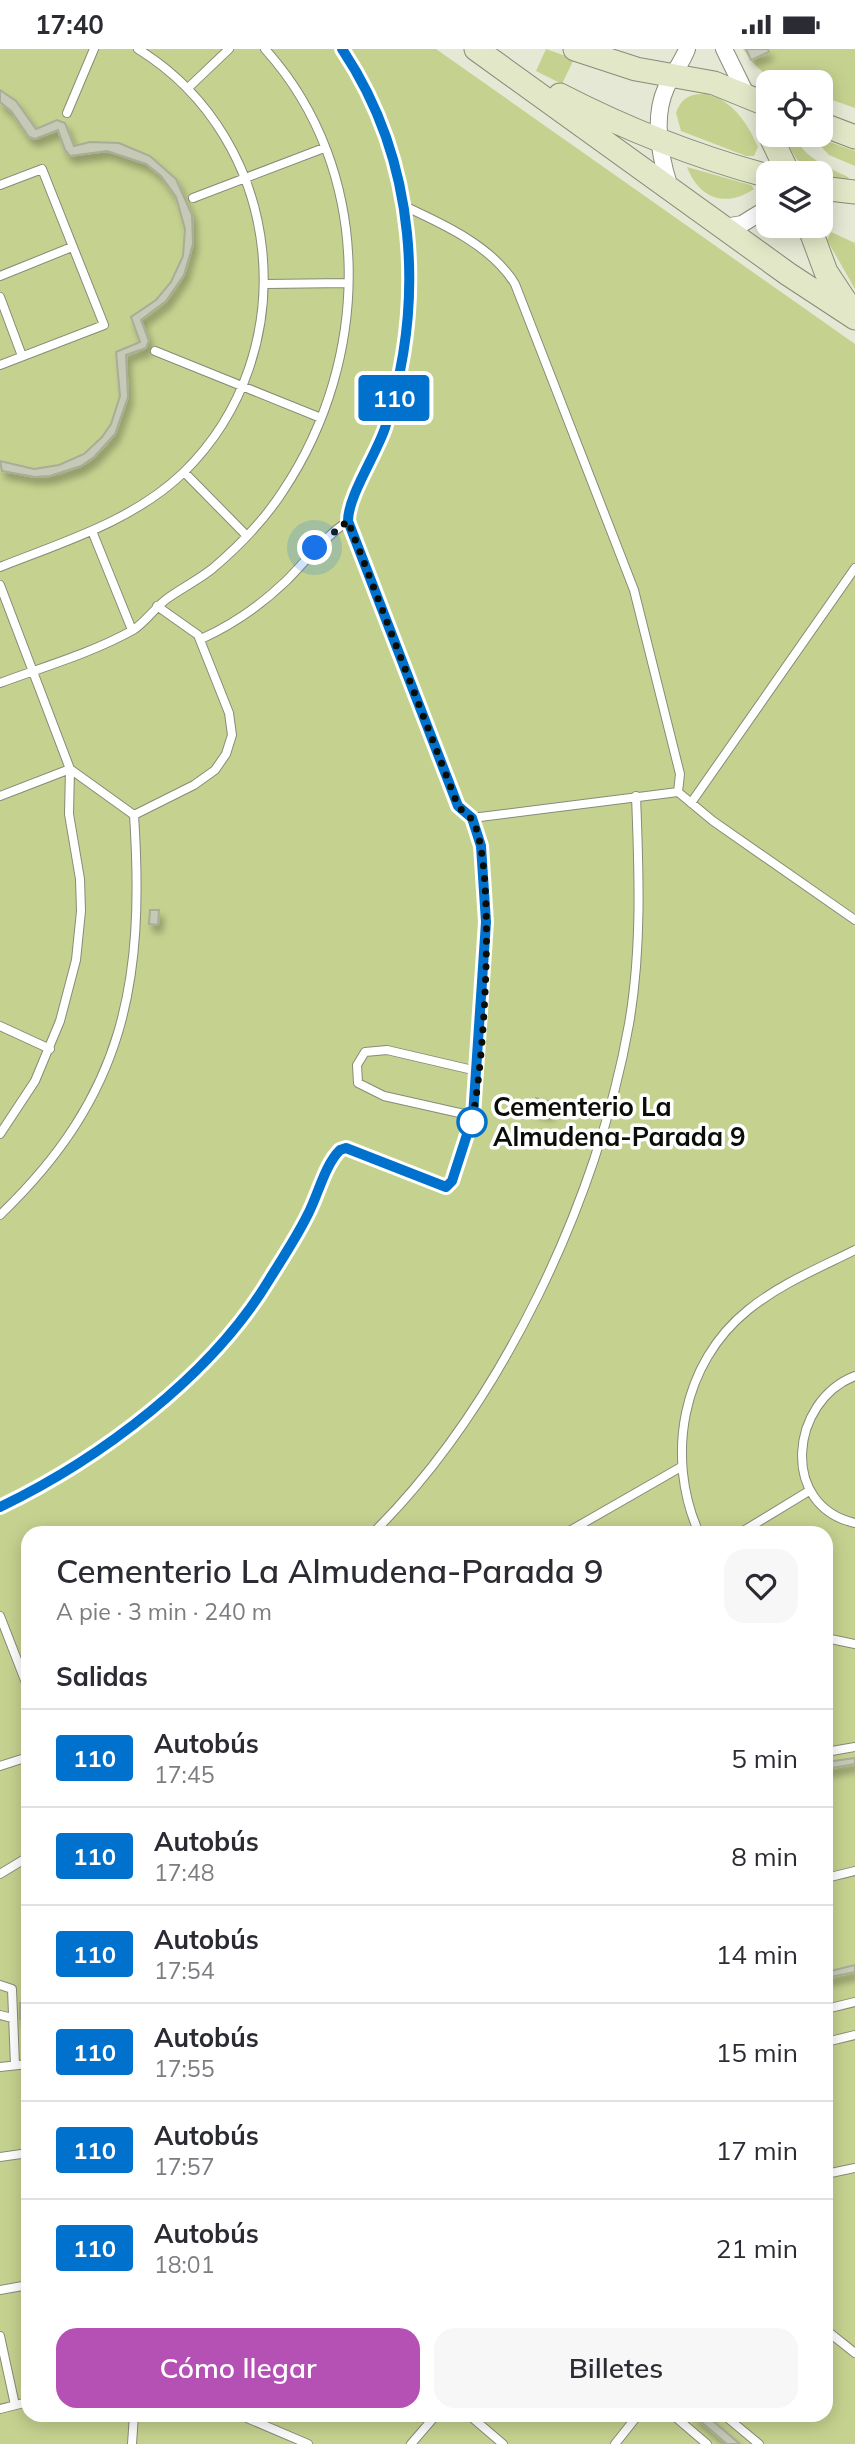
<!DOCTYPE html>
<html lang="es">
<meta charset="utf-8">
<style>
body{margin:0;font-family:Mulish,sans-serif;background:#f7f7f7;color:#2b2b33;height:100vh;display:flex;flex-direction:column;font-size:26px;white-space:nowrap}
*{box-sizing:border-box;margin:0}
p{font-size:23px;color:#7c7c81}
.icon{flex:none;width:38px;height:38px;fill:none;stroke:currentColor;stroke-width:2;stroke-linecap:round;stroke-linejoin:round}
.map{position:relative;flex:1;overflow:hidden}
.sheet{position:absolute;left:21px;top:1477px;width:812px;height:896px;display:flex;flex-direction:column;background:#fff;border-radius:21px;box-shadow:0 4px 18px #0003}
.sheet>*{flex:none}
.badge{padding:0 14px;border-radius:5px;font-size:24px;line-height:46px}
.fabs{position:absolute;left:756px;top:21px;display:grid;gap:14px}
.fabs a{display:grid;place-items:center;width:77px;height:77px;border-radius:14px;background:#fff;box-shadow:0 4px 18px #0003;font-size:35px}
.you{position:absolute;width:35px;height:35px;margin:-18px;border:5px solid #fff;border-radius:50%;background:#1a73e8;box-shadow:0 0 0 10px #1a73e833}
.map>.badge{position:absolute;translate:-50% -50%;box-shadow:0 0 0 4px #fff}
h2{padding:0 35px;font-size:26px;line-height:63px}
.round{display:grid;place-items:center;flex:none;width:74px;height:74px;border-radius:21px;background:#f7f7f7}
.head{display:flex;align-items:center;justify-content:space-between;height:119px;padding:0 35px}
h1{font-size:33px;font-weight:600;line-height:52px}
.primary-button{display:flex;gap:14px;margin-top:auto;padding:14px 35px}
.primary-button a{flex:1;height:80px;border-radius:21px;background:#b550b5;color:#fff;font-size:28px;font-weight:600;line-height:80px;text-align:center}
.primary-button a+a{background:#f7f7f7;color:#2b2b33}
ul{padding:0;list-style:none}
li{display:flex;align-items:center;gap:21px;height:98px;padding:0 35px;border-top:2px solid #e1e1e2}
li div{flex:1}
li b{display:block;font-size:26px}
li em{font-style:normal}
li .badge{min-width:77px;font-weight:700;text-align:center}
.status{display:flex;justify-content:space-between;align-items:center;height:49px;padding:0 35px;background:#fff;direction:ltr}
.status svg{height:19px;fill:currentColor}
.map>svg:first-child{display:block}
.green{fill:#c5d28f;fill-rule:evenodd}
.building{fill:#c5c9b6;stroke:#a8ac99;stroke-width:2;filter:url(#shadow)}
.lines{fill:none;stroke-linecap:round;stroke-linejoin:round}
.lane-casing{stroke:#878b79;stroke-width:10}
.street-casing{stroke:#878b79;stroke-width:18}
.secondary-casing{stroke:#878b79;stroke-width:25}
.lane{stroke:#fff;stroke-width:8}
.street{stroke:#fff;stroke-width:16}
.secondary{stroke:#e2e8c7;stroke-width:23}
.line-casing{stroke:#fff;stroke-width:16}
.line{stroke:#0072ce;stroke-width:10}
.walk{stroke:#0b0d07;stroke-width:7;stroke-dasharray:0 12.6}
.stop-dot{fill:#fff;stroke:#0072ce;stroke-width:3.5}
.labels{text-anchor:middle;stroke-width:7;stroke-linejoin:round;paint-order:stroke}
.stop-label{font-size:26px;font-weight:bold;fill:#0b0d07;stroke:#fff;text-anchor:start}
</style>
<div class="status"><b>17:40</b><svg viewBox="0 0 49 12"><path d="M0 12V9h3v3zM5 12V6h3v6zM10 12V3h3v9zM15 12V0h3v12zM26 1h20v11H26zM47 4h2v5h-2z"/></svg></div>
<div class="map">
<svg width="855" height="2395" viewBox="0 0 855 2395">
<defs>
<filter id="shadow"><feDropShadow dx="4" dy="7" stdDeviation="3.5" flood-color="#0004"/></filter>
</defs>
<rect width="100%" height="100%" fill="#e4e8d4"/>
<path class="green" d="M 0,0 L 436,0 L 855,295 L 855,2395 L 0,2395 ZM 28,1484 L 826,1484 L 826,2366 L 28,2366 Z
M 546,0 L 574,10 L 562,35 L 536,22 Z
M 743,0 L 855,0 L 855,59 L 821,47 L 821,33 C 781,33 766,35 743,0 Z
M 706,45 C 732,50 748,75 758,98 L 754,107 L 746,107 L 681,82 L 676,64 C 681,49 690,44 706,45 Z
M 784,86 L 795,86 C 801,107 829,119 848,128 L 849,131 C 809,124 801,125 784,86 Z
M 810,86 L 855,102 L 855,117 L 829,106 Z
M 687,118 L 751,136 L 754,140 C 726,159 699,150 687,118 Z
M 831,183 L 855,194 L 855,240 L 827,191 Z"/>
<path class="building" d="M 746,0 L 768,0 L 769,3 L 751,11 Z
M 0,41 L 16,52 L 36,80 L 57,71 L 65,74 L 74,97 L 90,93 L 119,94 L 150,107 L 176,130 L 192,166 L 193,195 L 184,226 L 166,252 L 141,271 L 149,292 L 146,299 L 126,306 L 128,348 L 115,385 L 94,408 L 81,417 L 50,427 L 35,428 L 2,422 L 0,412 L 34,420 L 59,416 L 84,405 L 102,388 L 111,375 L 120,347 L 116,303 L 140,293 L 131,268 L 156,251 L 171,233 L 183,207 L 185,180 L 176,148 L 161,127 L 146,115 L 107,102 L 70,107 L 65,101 L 58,81 L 35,90 L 29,88 L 11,62 L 0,53 Z
M 150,861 L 159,861 L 158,876 L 149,875 Z
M 536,1049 L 551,1053 L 549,1064 L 534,1061 Z
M 855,1709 L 855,1715 L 826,1720 L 826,1713 Z
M 855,1916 L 855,1923 L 826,1929 L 826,1923 Z
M 28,1953 L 28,1969 L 20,1970 L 20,1954 Z
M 693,2366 L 706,2366 L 740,2395 L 727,2395 Z"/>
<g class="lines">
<defs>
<path id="lane" d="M 188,39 L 229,0
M 67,64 L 94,0
M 0,136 L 42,120 L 104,276 L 0,316
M 193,149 L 324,99
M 404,157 C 443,175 492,197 515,235 L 634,541 L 680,725 L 678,743 L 472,769
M 0,227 L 72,198
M 265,235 L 347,234
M 0,248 L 22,307
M 155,302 L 321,369
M 184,423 L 246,486
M 92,482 L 132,581
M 0,518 C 63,493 133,472 183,424 C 307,303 285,91 138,0
M 0,536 L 70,720 L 69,765 L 80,830 L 81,862 L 76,911 L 60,972 L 35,1032 L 0,1085
M 201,590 C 232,576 261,556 286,532 C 307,511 323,489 348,472
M 0,634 C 43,618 92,604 133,581 C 146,573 155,558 168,549 C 182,539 198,531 212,520 C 238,498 265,470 283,442 C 372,309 375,122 265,0
M 70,720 L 134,766
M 678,743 L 713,772 L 855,871
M 0,747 L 70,720
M 691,754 L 855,519
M 134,766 L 194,736 L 215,721 L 226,705 L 232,686 L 229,664 L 198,586 L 157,557
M 0,977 L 50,1000
M 473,1067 L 384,1047 L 358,1034 L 357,1016 L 365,1003 L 387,1001 L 477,1022
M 0,1166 C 125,1046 145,933 134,766
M 855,1327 C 790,1352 779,1457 855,1474
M 0,1458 C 99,1410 211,1327 269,1231 C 282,1210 296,1189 307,1167 C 318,1147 324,1117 340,1101 L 346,1099 L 446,1138 L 452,1132 L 473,1067 L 487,873 L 481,797 L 472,769 L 458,757 L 348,472 C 348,445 376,407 385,379 C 426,253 418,112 342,0
M 373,1484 C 501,1357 598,1151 629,975 C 642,900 639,822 636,747
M 566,1484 L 681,1418
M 699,1484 C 665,1408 682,1314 748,1261 C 780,1235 819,1219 855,1201
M 740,1484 L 809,1442
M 0,1567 L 28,1639
M 826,1589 L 855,1595
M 826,1703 L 855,1698
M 0,1717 L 28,1708
M 0,1825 L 28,1808
M 826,1829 L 855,1822
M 0,1936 L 12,1940 L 15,2016
M 826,1960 L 855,1953
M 0,1966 L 12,1969
M 826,1993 L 855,1986
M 0,2018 L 28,2015
M 0,2108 L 28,2104
M 826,2125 L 855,2119
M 0,2241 L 28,2236
M 826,2281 L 855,2304
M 0,2287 L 15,2356
M 0,2360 L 28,2353
M 240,2366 L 308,2395
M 469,2366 L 503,2395
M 673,2366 L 707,2395
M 724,2366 L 759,2395
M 132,2395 L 134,2366
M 411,2395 L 436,2366
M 615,2395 L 638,2366"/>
<path id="street" d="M 724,0 L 748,49
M 670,139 C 660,108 652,70 666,39 C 672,25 682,14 687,0
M 725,178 L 742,175 L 768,159"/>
<path id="secondary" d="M 476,0 L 788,225 L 855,269
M 575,0 L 636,20 L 714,34 L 768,56
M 560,46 C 626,80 697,108 768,127
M 821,75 L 855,88
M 770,86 L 788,124
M 821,139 L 855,143
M 809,177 L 826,223 L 850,259"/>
</defs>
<use href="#lane" class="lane-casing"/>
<use href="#street" class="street-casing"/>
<use href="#secondary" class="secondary-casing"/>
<use href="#lane" class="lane"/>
<use href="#street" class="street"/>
<use href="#secondary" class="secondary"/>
</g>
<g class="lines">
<defs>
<path id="line" d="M 0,1458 C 100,1410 211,1327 269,1231 C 282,1210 296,1189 307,1167 C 318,1147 324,1117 340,1101 L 346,1099 L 446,1138 L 452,1132 L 473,1067 L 486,873 L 481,797 L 472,769 L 458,757 L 348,472 C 348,447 376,406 385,379 C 426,253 417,112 342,0"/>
</defs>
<use href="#line" class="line-casing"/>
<use href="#line" class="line"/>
<path class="walk" d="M 315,499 L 348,472 L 458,757 C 463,763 470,767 473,772 C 497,818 484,1023 471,1076 L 472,1073"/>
</g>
<circle class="stop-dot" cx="472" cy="1073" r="14"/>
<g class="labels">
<g class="stop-label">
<text x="493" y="1067">Cementerio La<tspan x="493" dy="30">Almudena-Parada 9</tspan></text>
</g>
</g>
</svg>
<div class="fabs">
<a><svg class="icon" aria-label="locate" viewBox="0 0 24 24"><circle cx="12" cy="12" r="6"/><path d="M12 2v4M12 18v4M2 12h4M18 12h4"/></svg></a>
<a><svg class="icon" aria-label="layers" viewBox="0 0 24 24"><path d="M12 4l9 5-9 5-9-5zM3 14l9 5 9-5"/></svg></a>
</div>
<div class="you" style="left:315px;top:499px"></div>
<b class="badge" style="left:394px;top:349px;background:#0072ce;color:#fff">110</b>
<section class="sheet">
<div class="head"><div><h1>Cementerio La Almudena-Parada 9</h1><p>A pie · 3 min · 240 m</p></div><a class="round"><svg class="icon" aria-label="heart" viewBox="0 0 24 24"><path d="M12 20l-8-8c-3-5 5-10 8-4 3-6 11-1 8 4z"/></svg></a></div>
<h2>Salidas</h2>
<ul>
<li><span class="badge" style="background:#0072ce;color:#fff">110</span><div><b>Autobús</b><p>17:45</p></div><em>5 min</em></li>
<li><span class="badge" style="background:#0072ce;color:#fff">110</span><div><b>Autobús</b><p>17:48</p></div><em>8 min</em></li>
<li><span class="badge" style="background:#0072ce;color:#fff">110</span><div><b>Autobús</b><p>17:54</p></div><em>14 min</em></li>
<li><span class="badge" style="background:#0072ce;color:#fff">110</span><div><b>Autobús</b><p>17:55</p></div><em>15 min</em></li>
<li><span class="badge" style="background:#0072ce;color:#fff">110</span><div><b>Autobús</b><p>17:57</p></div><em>17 min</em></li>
<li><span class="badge" style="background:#0072ce;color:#fff">110</span><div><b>Autobús</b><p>18:01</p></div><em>21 min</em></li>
</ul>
<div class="primary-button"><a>Cómo llegar</a><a>Billetes</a></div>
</section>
</div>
